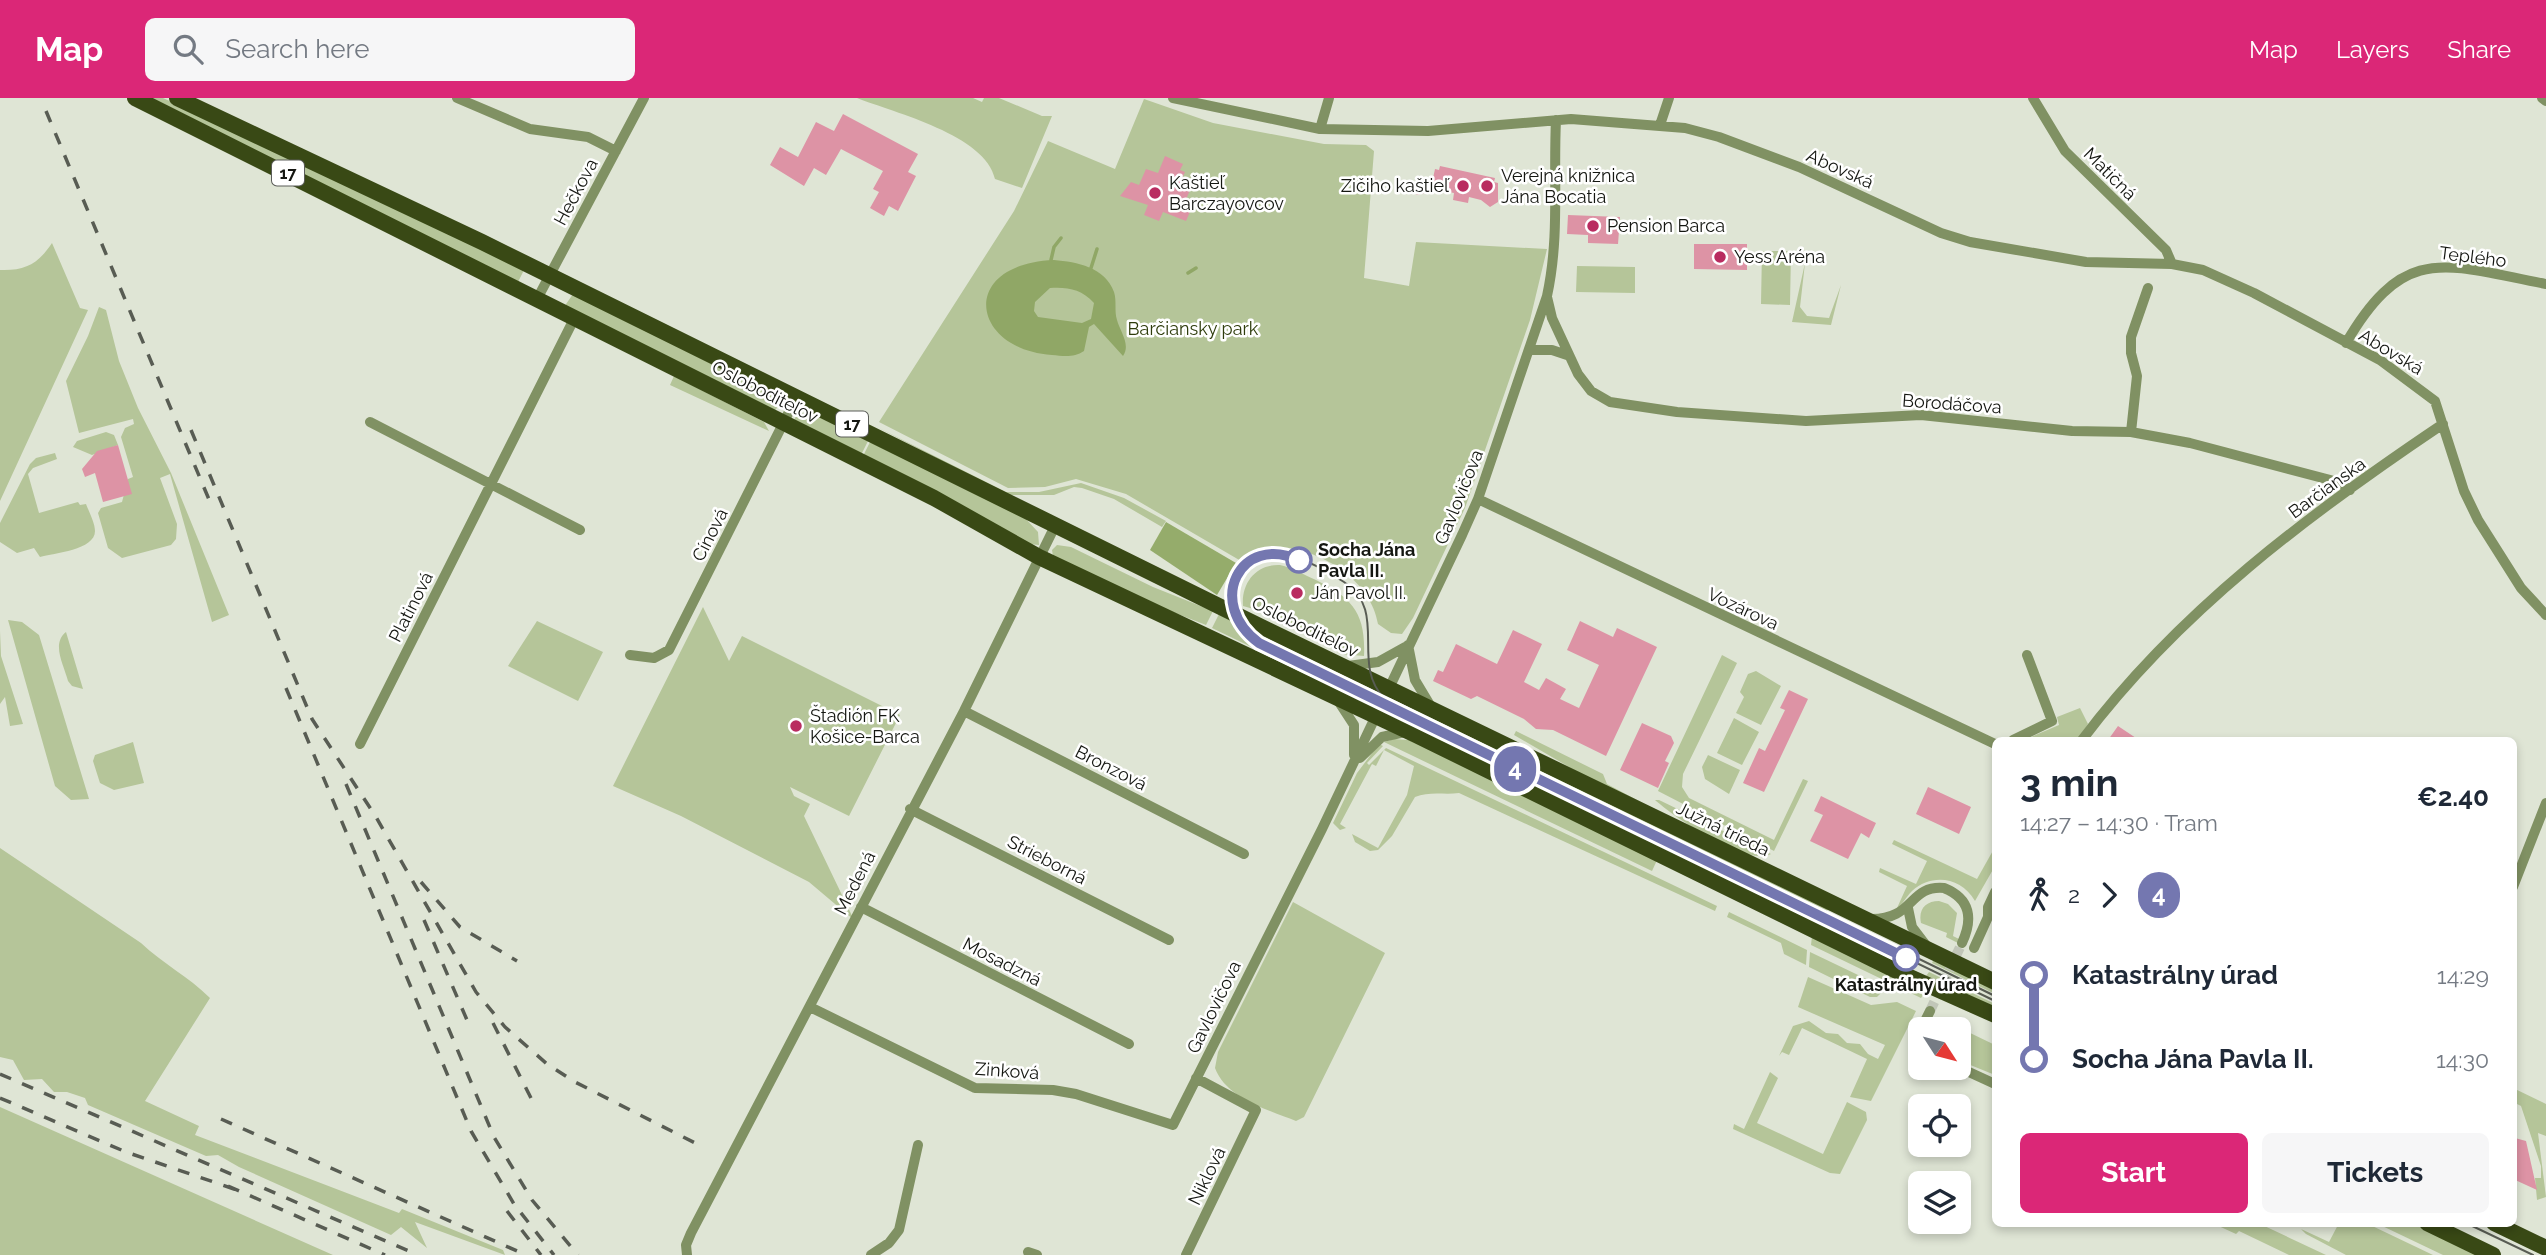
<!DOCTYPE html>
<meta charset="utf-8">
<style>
body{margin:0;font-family:Raleway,sans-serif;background:#f6f6f7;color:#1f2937;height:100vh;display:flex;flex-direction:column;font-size:26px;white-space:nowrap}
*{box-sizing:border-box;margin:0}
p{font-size:23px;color:#747a83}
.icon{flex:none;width:38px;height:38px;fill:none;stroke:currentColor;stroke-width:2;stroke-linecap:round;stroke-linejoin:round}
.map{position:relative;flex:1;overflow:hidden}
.panel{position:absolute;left:1992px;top:639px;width:525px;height:490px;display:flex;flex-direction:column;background:#fff;border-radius:10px;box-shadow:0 4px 10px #0003}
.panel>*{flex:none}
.badge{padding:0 14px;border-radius:23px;font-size:24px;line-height:46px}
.needle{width:46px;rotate:126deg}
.tools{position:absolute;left:1908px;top:919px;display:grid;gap:14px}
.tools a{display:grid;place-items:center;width:63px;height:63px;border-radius:10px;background:#fff;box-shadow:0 4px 10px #0003;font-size:35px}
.map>.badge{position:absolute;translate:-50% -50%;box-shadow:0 0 0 4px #fff}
.legs{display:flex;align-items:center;gap:10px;height:77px;padding:0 28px;font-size:23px}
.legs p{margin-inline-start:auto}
.headline{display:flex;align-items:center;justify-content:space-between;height:119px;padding:0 28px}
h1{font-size:38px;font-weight:700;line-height:52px}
.primary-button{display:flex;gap:14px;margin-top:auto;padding:14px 28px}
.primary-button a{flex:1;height:80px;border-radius:10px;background:#db2777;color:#fff;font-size:28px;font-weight:700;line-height:80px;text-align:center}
.primary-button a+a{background:#f6f6f7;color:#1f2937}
ul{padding:0 28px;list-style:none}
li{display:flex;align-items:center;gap:24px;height:84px;font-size:26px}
li i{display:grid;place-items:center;width:10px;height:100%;margin:0 9px;background:currentColor}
li i::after{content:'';width:18px;height:18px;margin:-9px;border:5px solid;border-radius:50%;background:#fff}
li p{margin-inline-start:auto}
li:first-child i{background:linear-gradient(#0000 50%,currentColor 0)}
li:last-child i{background:linear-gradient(currentColor 50%,#0000 0)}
header{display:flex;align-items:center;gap:42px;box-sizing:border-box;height:98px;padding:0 35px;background:#db2777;color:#fff}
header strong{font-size:33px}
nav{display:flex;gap:38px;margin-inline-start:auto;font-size:24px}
.search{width:490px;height:63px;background:#f6f6f7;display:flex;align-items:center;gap:18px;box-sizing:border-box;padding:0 24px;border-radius:10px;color:#747a83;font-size:26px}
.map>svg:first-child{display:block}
.green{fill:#b5c599}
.forest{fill:#95ac6b}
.water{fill:#90a766;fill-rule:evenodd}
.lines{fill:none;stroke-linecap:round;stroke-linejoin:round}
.stream{stroke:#90a766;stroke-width:3.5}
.building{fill:#dd93a5}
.street-tunnel{stroke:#c1c6b8;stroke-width:10;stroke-dasharray:10 5;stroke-linecap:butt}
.street{stroke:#809163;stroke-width:10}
.primary{stroke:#394915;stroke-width:16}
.tram{stroke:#585c53;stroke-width:2}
.rail{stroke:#585c53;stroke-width:3.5;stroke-dasharray:12 12;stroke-linecap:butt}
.line-1-casing{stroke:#fff;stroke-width:16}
.line-1{stroke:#7477b0;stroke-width:10}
.poi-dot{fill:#b92c60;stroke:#fff;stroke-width:2.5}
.stop-1-dot{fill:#fff;stroke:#7477b0;stroke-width:3.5}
.labels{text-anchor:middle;stroke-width:5;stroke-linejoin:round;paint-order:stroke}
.shield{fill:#fff;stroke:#5a5c58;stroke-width:2}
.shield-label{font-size:16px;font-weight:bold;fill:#141611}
.street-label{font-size:18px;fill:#141611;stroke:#fff}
.poi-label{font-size:18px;fill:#141611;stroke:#fff;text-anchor:start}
.park-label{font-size:18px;fill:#2e3c0b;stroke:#fff}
.stop-label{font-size:18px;font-weight:bold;fill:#141611;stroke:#fff;text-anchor:start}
</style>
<header>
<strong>Map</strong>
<div class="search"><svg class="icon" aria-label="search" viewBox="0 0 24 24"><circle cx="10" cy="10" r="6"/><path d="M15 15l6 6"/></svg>Search here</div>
<nav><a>Map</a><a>Layers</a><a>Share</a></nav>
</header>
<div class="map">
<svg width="2546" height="1157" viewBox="0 0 2546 1157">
<rect width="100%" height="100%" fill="#dfe5d5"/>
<path class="green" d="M 150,0 L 163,0 L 218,25 L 524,172 L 518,184 Z
M 857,0 L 973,0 L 982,4 L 984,0 L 999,0 L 1042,18 L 1052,18 L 1022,90 L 995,81 C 986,37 895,15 857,0 Z
M 1144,1 L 1213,25 L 1324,46 L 1366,47 L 1374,53 L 1364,180 L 1409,188 L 1416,144 L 1547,151 L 1530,222 L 1465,410 L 1413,520 L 1402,536 L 1391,535 L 1378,526 C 1370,472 1287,428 1241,463 L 1126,396 L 1076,381 L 1045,389 L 1008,390 L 879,324 L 1014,113 L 1048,43 L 1115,71 Z
M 52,145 L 80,210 L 88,212 L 0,403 L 0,172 C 25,173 38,166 52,145 Z
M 1762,153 L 1791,153 L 1790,207 L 1761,206 Z
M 1805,165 L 1800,209 L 1807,218 L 1829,220 L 1841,187 L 1831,227 L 1792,224 Z
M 1577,168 L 1635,169 L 1635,195 L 1576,194 Z
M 573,196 L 770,295 L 777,310 L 774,313 L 564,209 Z
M 99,209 L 106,212 L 119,263 L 138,310 L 171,375 L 229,517 L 212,524 L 170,376 L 160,380 L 177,426 L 176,441 L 171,447 L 122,460 L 108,450 L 98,415 L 101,410 L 122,404 L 128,381 L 133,379 L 121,339 L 125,330 L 134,326 L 133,321 L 79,335 L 66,283 L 88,238 Z
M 674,278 L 764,324 L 769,333 L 670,287 Z
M 797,315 L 813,316 L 868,343 L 861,357 L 794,323 Z
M 877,329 L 1006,394 L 1039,394 L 1081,385 L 1124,400 L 1166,423 L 1162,429 L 1114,401 L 1082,390 L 1074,389 L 1054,397 L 1007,397 Z
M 106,334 L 114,337 L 118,347 L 92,357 L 73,349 L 77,343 Z
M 870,344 L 1025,420 L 1038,434 L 1039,447 L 1029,446 L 863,358 Z
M 55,355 L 57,361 L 33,370 L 28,376 L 39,415 L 78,404 L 80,407 L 86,406 C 89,414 95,425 95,433 C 95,452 54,455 40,459 L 34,450 L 17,455 L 0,444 L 0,425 L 30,366 L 36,360 Z
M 1057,447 L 1071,449 L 1153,489 L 1213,513 L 1206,527 L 1147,504 L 1053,458 L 1052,452 Z
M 1280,467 C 1293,470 1304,477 1316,482 C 1352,500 1366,515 1364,558 L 1340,556 L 1310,534 L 1275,517 L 1243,508 C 1241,485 1256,466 1280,467 Z
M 703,509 L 729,563 L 742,538 L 900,617 L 849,718 L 790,689 L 794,698 L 810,706 L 804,718 L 854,822 L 809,784 L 681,718 L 613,688 Z
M 1219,516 C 1238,524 1243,539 1261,550 C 1293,570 1331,584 1365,601 L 1355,599 L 1212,530 Z
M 8,522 L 22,524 L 39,537 L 89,701 L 71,702 L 55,688 Z
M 537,523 L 603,554 L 578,603 L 508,568 Z
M 0,533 L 1,558 L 23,626 L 10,628 L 5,599 L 0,606 Z
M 66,534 L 83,591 L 72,588 L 68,583 C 64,567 51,546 66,534 Z
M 1273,542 L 1366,588 L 1369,597 L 1298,562 Z
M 1722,557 L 1737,565 L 1683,676 L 1682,689 L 1689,700 L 1774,742 L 1803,681 L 1808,683 L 1774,753 L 1658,693 Z
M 1756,573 L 1781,588 L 1761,627 L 1736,615 L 1744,599 L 1740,594 L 1748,576 Z
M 1409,608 L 1935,860 L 1995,892 L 1995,896 L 1932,865 L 1934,861 L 1829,810 L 1826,814 L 1405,610 Z
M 2080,610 L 2088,626 L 2077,642 L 2024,642 L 2059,627 L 2057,619 Z
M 1400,617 L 1823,822 L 1821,827 L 1926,878 L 1929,874 L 1995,906 L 1995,909 L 1926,879 L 1406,624 Z
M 1734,620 L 1759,634 L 1742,667 L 1717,655 Z
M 1516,633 L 1603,676 L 1607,686 L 1652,710 L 1576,673 L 1514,637 Z
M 1394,641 L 1409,642 L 1658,760 L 1652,773 L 1384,644 Z
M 133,644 L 144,685 L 114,692 L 100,685 L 93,663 L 95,657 Z
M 1379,646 L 1383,648 L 1367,665 L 1369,667 L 1386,650 L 1717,808 L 1715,813 L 1459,695 C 1444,697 1429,693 1415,699 L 1392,738 L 1378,752 L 1370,753 L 1355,744 L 1352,736 L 1378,750 L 1407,697 L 1414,668 L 1384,652 L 1376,668 L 1372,666 L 1340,726 L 1346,730 L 1340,732 L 1333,725 L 1357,675 Z
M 1708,657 L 1740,672 L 1729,696 L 1705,681 L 1702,669 Z
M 1655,702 L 1659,702 L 1771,756 C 1747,769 1674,719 1655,702 Z
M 1894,742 L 1977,781 L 1995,749 L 1995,768 L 1975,803 C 1961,779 1932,775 1912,793 C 1906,799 1903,806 1897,810 L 1907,788 L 1879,774 L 1880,770 L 1916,786 L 1927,763 L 1892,746 Z
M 0,750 L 141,845 C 163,866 188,878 210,900 L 145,1003 L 199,1028 L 195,1037 L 399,1115 L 402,1111 L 503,1152 L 505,1157 L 415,1124 L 427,1150 L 401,1129 L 391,1137 L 239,1069 L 218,1057 L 206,1058 L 88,1007 L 85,1000 L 67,994 L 54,994 L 42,981 L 24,982 L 13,962 L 0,959 Z
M 1939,803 L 1948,806 L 1957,815 L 1953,838 L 1959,841 L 1958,845 L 1946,839 L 1947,835 L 1921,825 C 1918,811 1926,803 1939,803 Z
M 1293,804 L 1385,855 L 1304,1019 L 1296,1023 C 1268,1012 1226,1000 1215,970 L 1218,954 Z
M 1729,814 L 1807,852 L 1806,867 L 1784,856 L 1781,845 L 1727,819 Z
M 1812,838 L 1886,874 L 1923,897 L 1921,900 L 1811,847 Z
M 1810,854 L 1879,887 L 1881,895 L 1877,899 L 1870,899 L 1809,869 Z
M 1808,879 L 1871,907 L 1897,904 L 1916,913 L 1871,1003 L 1850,999 L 1867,961 L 1802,930 L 1789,957 L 1782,954 L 1779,958 L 1793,928 L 1809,923 L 1826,935 L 1838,936 L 1847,945 L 1860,946 L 1868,956 L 1878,961 L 1885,947 L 1798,909 Z
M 1937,919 L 1995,947 L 1995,977 L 1958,962 L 1958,931 L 1931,931 Z
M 1770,974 L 1778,980 L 1757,1025 L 1823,1056 L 1847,1004 L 1866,1014 L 1867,1022 L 1840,1076 L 1830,1075 L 1733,1031 L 1734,1026 L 1744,1031 Z
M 2513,990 L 2546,1006 L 2546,1038 L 2538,1035 L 2546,1099 L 2537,1102 L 2535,1080 L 2541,1080 L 2541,1068 L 2521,1008 L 2513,1004 Z
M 0,1009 L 333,1157 L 0,1157 Z
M 2212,1125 L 2258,1125 L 2326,1157 L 2289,1157 L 2239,1133 L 2236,1136 Z
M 2339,1125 L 2366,1125 L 2433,1157 L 2346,1157 L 2306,1136 L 2301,1131 L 2329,1144 Z
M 2376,1125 L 2412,1125 L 2479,1157 L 2443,1157 Z"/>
<path class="forest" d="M 1166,424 L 1236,465 L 1217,497 L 1150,452 Z"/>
<path class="water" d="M 1054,162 C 1077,164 1105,169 1114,194 C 1117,203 1114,213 1117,222 C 1120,233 1131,247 1123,258 L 1094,226 L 1089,229 L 1084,253 C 1074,260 1063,258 1052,257 C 971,252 957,166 1054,162 ZM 1050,190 C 1068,189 1081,191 1094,205 L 1091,221 L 1082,225 L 1038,219 L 1034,213 L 1035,204 Z"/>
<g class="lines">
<path class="stream" d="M 1051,162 L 1054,149 L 1061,140
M 1091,170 L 1097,151
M 1188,175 L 1196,170"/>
</g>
<path class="building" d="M 843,16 L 918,56 L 908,74 L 916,78 L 898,113 L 889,108 L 884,118 L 870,110 L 879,94 L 873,91 L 883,73 L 841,51 L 826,77 L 814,70 L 804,88 L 770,67 L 780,49 L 798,59 L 816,24 L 834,33 Z
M 1165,58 L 1183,66 L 1180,72 L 1185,74 L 1179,87 L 1190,92 L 1184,106 L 1192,109 L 1186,123 L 1163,114 L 1159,123 L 1144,117 L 1148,107 L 1120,98 L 1131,84 L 1139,87 L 1146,71 L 1158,75 Z
M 1440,68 L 1495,80 L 1494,84 L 1498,85 L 1498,104 L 1490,109 L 1481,102 L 1469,99 L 1468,105 L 1453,102 L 1454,95 L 1438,92 L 1416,97 L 1432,85 L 1435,71 L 1439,72 Z
M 1568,117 L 1620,119 L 1618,146 L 1588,145 L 1588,137 L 1567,136 Z
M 1694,146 L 1747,146 L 1747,172 L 1694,171 Z
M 118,347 L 132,396 L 103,404 L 95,375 L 85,379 L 82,371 L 97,353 Z
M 1580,523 L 1613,539 L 1617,530 L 1657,549 L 1606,658 L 1553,632 L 1536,631 L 1524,621 L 1477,598 L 1471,601 L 1433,583 L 1438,572 L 1443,574 L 1456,546 L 1497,566 L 1513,532 L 1542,546 L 1524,584 L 1539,592 L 1546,580 L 1566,591 L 1560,601 L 1579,610 L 1599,567 L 1567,552 Z
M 1789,592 L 1808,601 L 1764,694 L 1743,685 L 1759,650 L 1765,653 L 1785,612 L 1780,610 Z
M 1642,625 L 1671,638 L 1674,645 L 1665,663 L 1669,665 L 1658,690 L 1620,672 Z
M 2118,628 L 2139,642 L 2108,642 Z
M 1928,689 L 1971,709 L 1959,736 L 1916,716 Z
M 1821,698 L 1876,725 L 1869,740 L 1861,735 L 1848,761 L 1810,743 L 1823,717 L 1814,713 Z
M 2515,1040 L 2526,1043 L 2537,1092 L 2513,1081 Z"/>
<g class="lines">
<path class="street-tunnel" d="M 1930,913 L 1962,845"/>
<path class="street" d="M 457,0 L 530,31 L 588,39 L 616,53
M 1173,0 L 1320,31 L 1428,33 L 1571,21 L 1685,30 L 1719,39 L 1799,69 L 1941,135 L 1970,144 L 2086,164 L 2172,166 L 2203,172 L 2254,195 L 2380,262 L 2435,303 L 2464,393 L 2478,422 L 2521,490 L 2546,517
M 2033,0 L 2065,53 L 2166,152 L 2172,166
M 2542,0 L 2546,3
M 1660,27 L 1669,0
M 1320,31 L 1329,0
M 1547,199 L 1552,220 L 1578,276 L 1591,293 L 1610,304 L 1677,314 L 1806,323 L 1921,317 L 2072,333 L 2131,334 L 2190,345 L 2338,384 L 2350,392
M 536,203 L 644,0
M 2346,245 C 2405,144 2445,167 2546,186
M 1529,252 L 1552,252 L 1567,257
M 370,324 L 580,432
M 2131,334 L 2137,278 L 2131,255 L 2131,239 L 2148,190
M 1478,401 L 1995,646
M 1408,547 L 1415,582 L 1430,607
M 630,557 L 654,560 L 669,552 L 797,298
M 1348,568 L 1378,564 L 1405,549
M 1339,604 L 1354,627 L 1354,657
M 964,613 L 1244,756
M 2013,642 L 2052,623 L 2027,557
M 2082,642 C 2179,513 2309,416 2443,326
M 360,646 L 574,221
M 1360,660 L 1382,639 L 1405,634
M 910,711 L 1169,842
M 2513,789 L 2546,705
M 861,809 L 1129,946
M 1908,810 L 1912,829 L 1925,846
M 1870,821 C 1915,822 1908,787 1944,790 C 1971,801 1973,821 1962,845
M 1974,850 L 1988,819 L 1988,809 L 1995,794
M 810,909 L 975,990 L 1053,992 L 1076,996 L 1173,1027 L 1322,731 L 1462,437 L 1478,401 L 1547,198 C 1560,138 1553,82 1556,22
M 1921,931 L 1930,913
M 1920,935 L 1914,948 L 1920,951
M 1958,969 L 1995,986
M 1028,1154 L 1037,1157
M 687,1157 L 686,1147 L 691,1135 L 964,613 L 1055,428
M 871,1157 L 889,1145 L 899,1132 L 918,1047
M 1186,1157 L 1256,1012 L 1196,980"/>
<path class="primary" d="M 135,0 L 934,400 L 1039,459 L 1416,637 L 1903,876 L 1995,917
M 177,0 L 482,144 L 1245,521 L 1995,884
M 2427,1125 L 2493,1157
M 2494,1125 L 2546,1150"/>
<path class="tram" d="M 1995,898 L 1384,600 C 1350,565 1389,513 1344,484 C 1327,473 1300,458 1280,456 C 1221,451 1218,520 1263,548 L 1995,903
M 2466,1125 L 2533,1157"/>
<path class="rail" d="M 46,13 L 213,411
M 191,332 L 312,621 L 376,719 L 476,894 L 505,929 L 547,966 L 575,984 L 703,1049
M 286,590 L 471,1033 L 514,1106 L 554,1157
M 346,686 L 494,1039 L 532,1102 L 578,1157
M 421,784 L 460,829 L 517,863
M 424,822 L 467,922
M 493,925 L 531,1000
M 0,976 L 418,1157
M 0,1000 L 126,1054 L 237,1092
M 221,1021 L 526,1157
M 228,1088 L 385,1157
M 507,1113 L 541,1157"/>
</g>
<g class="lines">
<defs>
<path id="line-1" d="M 1299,462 C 1240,435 1205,505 1259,545 L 1906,860"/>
</defs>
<use href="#line-1" class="line-1-casing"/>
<use href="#line-1" class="line-1"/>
</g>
<g class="poi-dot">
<circle cx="1463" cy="88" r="7"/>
<circle cx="1487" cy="88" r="7"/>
<circle cx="1155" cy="95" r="7"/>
<circle cx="1593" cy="128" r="7"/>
<circle cx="1720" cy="159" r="7"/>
<circle cx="1297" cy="495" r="7"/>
<circle cx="796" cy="628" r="7"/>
</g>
<g class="stop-1-dot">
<circle cx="1299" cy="462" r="12"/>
<circle cx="1906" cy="860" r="12"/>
</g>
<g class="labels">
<g class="shield">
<rect x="272" y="62.5" width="32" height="25" rx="5"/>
<rect x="836" y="313.5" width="32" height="25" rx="5"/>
</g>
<g class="shield-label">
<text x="288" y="81">17</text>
<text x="852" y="332">17</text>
</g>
<g class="street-label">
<text transform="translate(1840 71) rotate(24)" y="6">Abovská</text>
<text transform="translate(2110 76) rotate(45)" y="6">Matičná</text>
<text transform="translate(576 94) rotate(-62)" y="6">Hečkova</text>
<text transform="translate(2473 159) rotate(7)" y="6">Teplého</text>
<text transform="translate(2391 254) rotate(31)" y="6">Abovská</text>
<text transform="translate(765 294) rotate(27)" y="6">Osloboditeľov</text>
<text transform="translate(1952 306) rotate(4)" y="6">Borodáčova</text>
<text transform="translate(2327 390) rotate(-36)" y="6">Barčianska</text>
<text transform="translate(1459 399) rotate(-68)" y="6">Gavlovičova</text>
<text transform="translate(710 437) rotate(-63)" y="6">Cínová</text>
<text transform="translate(411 509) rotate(-63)" y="6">Platinová</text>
<text transform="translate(1743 511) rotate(25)" y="6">Vozárova</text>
<text transform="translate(1305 529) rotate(26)" y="6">Osloboditeľov</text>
<text transform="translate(1111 670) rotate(27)" y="6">Bronzová</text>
<text transform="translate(1723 731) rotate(26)" y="6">Južná trieda</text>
<text transform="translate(1047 762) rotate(27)" y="6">Strieborná</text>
<text transform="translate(855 785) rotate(-63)" y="6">Medená</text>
<text transform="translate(1002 864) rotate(27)" y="6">Mosadzná</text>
<text transform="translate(1214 909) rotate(-64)" y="6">Gavlovičova</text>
<text transform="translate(1007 973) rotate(4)" y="6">Zinková</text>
<text transform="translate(1207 1078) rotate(-64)" y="6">Niklová</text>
</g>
<g class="poi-label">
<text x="1501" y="84">Verejná knižnica<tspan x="1501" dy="21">Jána Bocatia</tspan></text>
<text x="1169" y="91">Kaštieľ<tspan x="1169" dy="21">Barczayovcov</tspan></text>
<text x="1449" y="94" text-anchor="end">Zičiho kaštieľ</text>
<text x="1607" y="134">Pension Barca</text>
<text x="1734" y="165">Yess Aréna</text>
<text x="1311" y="501">Ján Pavol II.</text>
<text x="810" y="624">Štadión FK<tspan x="810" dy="21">Košice-Barca</tspan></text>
</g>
<g class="park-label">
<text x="1193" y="237">Barčiansky park</text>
</g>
<g class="stop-label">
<text x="1318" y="458">Socha Jána<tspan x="1318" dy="21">Pavla II.</tspan></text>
<text x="1906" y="893" text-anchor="middle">Katastrálny úrad</text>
</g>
</g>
</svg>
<div class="tools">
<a><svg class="needle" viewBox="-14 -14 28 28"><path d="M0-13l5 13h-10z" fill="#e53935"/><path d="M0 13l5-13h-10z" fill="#747a83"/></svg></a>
<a><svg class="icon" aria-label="locate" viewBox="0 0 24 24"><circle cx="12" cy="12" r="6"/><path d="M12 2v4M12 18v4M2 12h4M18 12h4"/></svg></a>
<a><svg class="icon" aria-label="layers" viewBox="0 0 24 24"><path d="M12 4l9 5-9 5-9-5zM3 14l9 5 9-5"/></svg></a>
</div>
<b class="badge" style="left:1515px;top:671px;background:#7477b0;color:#fff">4</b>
<section class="panel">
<div class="headline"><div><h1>3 min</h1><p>14:27 – 14:30 · Tram</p></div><b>€2.40</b></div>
<div class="legs"><svg class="icon" aria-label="walk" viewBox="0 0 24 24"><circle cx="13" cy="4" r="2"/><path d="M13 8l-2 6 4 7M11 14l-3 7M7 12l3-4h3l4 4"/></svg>2<svg class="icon" aria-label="forward" viewBox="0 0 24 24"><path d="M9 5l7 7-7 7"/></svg><b class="badge" style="background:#7477b0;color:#fff">4</b></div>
<ul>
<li><i style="color:#7477b0"></i><b>Katastrálny úrad</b><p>14:29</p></li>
<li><i style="color:#7477b0"></i><b>Socha Jána Pavla II.</b><p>14:30</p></li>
</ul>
<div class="primary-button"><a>Start</a><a>Tickets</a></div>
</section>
</div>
